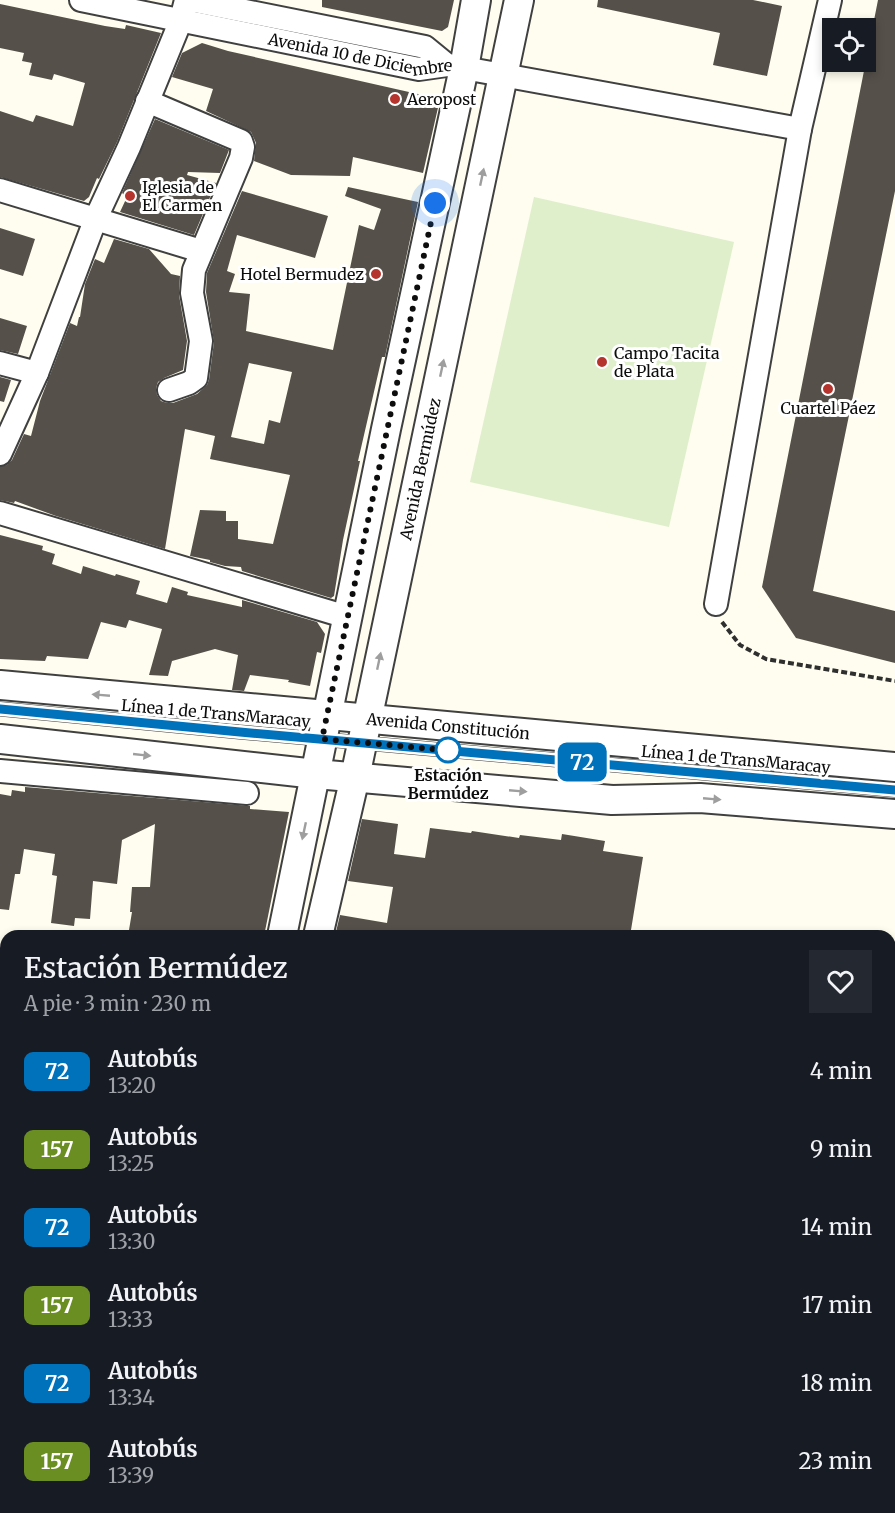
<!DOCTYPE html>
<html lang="es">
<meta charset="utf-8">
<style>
body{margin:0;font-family:Merriweather,serif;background:#242831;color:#f1f3f6;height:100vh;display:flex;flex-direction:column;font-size:22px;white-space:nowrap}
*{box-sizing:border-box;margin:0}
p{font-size:20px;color:#9ea1a6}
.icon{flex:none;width:33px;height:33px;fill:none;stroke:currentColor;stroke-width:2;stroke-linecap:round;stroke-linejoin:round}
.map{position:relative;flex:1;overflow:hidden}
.panel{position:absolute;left:0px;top:930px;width:896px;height:584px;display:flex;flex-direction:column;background:#171b24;border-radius:18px 18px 0 0;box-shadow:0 3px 9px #0003}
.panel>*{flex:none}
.badge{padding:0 12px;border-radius:9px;font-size:21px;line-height:39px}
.controls{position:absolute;left:822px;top:18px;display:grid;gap:12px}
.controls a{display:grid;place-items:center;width:54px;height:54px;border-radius:0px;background:#171b24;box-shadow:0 3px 9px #0003;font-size:30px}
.you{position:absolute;width:30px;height:30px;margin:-15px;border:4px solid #fff;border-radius:50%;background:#1a73e8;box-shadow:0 0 0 9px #1a73e833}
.map>.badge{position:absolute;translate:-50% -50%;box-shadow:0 0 0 3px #fff}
.round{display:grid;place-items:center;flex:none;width:63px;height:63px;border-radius:0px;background:#242831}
.head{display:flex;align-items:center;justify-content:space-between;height:102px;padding:0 24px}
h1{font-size:28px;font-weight:600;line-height:45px}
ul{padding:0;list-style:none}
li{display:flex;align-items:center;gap:18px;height:78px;padding:0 24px}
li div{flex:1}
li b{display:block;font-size:22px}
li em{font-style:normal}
li .badge{min-width:66px;font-weight:700;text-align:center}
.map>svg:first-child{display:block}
.pitch{fill:#dfeecb}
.building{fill:#55504a;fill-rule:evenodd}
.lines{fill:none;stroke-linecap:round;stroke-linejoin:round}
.service-casing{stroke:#404040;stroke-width:15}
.minor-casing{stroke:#404040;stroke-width:26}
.tertiary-casing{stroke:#404040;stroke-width:32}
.path{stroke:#2f2f2f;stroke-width:4;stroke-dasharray:6 3;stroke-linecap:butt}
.service{stroke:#fff;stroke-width:12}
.minor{stroke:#fff;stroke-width:22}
.tertiary{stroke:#fff;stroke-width:28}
.oneway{fill:#9e9e9e}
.line-casing{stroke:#fff;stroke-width:14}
.line{stroke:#0072bc;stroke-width:9}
.walk{stroke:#0d0d0d;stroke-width:6;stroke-dasharray:0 10.8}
.poi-dot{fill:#b5352e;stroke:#fff;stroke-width:2}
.stop-dot{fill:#fff;stroke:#0072bc;stroke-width:3}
.labels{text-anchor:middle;stroke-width:6;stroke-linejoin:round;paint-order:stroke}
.street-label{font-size:16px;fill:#0d0d0d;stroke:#fff}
.poi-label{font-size:16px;fill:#0d0d0d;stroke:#fff;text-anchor:start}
.stop-label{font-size:16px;font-weight:bold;fill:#0d0d0d;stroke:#fff}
</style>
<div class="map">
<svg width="895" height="1513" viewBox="0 0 895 1513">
<rect width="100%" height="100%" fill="#fefdef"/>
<path class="pitch" d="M 534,197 L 734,242 L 669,527 L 470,482 Z"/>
<path class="building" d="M 322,0 L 454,0 L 448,27 L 442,31 L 322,7 Z
M 598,0 L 753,0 L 782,6 L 767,76 L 713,65 L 720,33 L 597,7 Z
M 878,0 L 895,0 L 895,191 L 813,591 L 895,611 L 895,663 L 796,638 L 762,587 Z
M 0,4 L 105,26 L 125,29 L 126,25 L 161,33 L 117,142 L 99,179 L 97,178 L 89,197 L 84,201 L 0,177 L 0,111 L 33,122 L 36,115 L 73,126 L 85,83 L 54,74 L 52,80 L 29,75 L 32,63 L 22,61 L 24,53 L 0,48 Z
M 202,43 L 228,51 L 440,99 L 423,173 L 353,157 L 350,176 L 291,175 L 254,161 L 256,143 L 251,132 L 206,111 L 213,89 L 172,77 L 182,53 Z
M 155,119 L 229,150 L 220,173 L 188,172 L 187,175 L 216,183 L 194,235 L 120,212 L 127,197 L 122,193 Z
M 348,187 L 418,202 L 385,357 L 382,357 L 358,461 L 360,461 L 343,540 L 334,596 L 331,598 L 242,571 L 241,567 L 225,566 L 210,562 L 210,560 L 190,556 L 200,510 L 226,511 L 226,521 L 238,521 L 238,539 L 273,544 L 290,475 L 210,459 L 215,436 L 185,429 L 165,549 L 56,516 L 15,501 L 14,503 L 0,500 L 0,467 L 7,465 L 12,460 L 24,434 L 31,436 L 40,401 L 70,323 L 77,326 L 79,317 L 80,317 L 85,284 L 95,259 L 104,263 L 114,239 L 149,249 L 171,274 L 180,276 L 179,295 L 187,341 L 183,370 L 164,378 L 158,382 L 156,388 L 157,395 L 161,401 L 167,403 L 173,403 L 197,394 L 207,385 L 209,380 L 214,342 L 206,292 L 207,273 L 242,191 L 328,216 L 315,258 L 237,235 L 227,271 L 235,274 L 229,292 L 250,294 L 246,331 L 333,350 L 359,225 L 374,230 L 381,209 L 345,196 ZM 249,363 L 292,372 L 280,423 L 269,420 L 264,444 L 231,437 Z
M 0,228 L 35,239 L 23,276 L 0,269 Z
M 0,318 L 27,326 L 18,354 L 0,350 Z
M 0,377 L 11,380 L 4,402 L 0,401 Z
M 0,535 L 43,546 L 42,550 L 55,554 L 52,564 L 81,574 L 83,566 L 115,576 L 116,574 L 140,581 L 136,594 L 167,603 L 172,587 L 188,592 L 187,595 L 242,607 L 242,600 L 317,622 L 325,634 L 321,653 L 317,652 L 310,686 L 288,682 L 289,680 L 250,675 L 244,691 L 232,690 L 238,655 L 215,649 L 172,661 L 168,676 L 149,675 L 162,629 L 129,620 L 126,628 L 101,622 L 88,659 L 47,656 L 45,661 L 0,659 Z
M 25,787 L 250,806 L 250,809 L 289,812 L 264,936 L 128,936 L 132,912 L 130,912 L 132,887 L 150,887 L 155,824 L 122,840 L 117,884 L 93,881 L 90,919 L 75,918 L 74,926 L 51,923 L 57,876 L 52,875 L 55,854 L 24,849 L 20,874 L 15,874 L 9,910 L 0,909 L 0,794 L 11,796 L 12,790 L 25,792 Z
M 362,819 L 398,824 L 394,854 L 425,858 L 430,828 L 471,833 L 472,831 L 519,838 L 520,835 L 561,840 L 562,834 L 605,841 L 603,851 L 643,857 L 630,936 L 457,936 L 443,934 L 442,936 L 335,936 L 340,915 L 387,923 L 393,887 L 348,881 Z"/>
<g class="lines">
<defs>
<path id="service" d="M 0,709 L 240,732 L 895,790"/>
<g id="minor">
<path id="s1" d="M 81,0 L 419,69 L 447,65 L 464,68 L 800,129"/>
<path d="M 190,0 L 425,47 L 447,65"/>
<path d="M 147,101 L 241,141 L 243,147 L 241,158 L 194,270 L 192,293 L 201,341 L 196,378 L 189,383 L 169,390"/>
<path d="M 0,190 L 201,251"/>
<path d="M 0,363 L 37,373"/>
<path d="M 0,454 L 37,373 L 96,218 L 129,147 L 181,20 L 186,0"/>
<path d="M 0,513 L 347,617"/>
<path d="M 716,604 L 800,129 L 830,0"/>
<path d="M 0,771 L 247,793"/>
<path d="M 0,970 L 6,971"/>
<path d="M 890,1108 L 895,1108"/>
<path d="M 890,1282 L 895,1256"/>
<path d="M 890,1323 L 895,1323"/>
<path d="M 0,1424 L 6,1425"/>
<path d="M 541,1508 L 574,1513"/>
<path d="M 391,1513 L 393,1508"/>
<path d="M 834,1513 L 836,1508"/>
</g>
<g id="tertiary">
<path id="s2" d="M 0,685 L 895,767"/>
<path d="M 0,739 L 316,774 L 612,800 L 700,798 L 895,814"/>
<path d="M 282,936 L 386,429 L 464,68 L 476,0"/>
<path id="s3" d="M 318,936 L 355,777 L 519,0"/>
<path d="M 171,1513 L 172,1508"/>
<path d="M 204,1513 L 205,1508"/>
</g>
</defs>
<use href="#service" class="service-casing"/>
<use href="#minor" class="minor-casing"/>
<use href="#tertiary" class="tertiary-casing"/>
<path class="path" d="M 722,622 L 740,645 L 766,659 L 895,681"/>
<use href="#service" class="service"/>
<use href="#minor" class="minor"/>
<use href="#tertiary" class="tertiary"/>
</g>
<defs><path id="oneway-solid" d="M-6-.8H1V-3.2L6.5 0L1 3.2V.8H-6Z" transform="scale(1.5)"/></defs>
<g class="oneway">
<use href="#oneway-solid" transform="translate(482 177) rotate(-78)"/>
<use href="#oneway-solid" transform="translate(442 368) rotate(-78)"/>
<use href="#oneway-solid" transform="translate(379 661) rotate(-78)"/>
<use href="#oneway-solid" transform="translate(101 695) rotate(-175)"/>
<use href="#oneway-solid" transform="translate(142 755) rotate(6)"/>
<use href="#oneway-solid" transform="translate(518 791) rotate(5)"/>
<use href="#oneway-solid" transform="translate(712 799) rotate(5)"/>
<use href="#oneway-solid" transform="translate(304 831) rotate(102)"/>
</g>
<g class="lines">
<defs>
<path id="line" d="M 0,709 L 240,732 L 895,790"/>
</defs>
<use href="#line" class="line-casing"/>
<use href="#line" class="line"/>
<path class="walk" d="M 435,203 L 322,739 L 456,751 L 448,750"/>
</g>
<g class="poi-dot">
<circle cx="395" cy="99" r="6"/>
<circle cx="130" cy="196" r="6"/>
<circle cx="376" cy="274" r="6"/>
<circle cx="602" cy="362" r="6"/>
<circle cx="828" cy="389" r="6"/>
</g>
<circle class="stop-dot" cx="448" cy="750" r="12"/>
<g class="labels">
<g class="street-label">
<text dy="6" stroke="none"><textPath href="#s1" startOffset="285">Avenida 10 de Diciembre</textPath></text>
<text dy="6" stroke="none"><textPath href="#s3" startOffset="478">Avenida Bermúdez</textPath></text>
<text transform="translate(216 713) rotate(5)" y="6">Línea 1 de TransMaracay</text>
<text dy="6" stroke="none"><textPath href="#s2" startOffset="450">Avenida Constitución</textPath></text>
<text transform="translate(736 759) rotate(5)" y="6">Línea 1 de TransMaracay</text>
</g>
<g class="poi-label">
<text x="407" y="105">Aeropost</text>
<text x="142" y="193">Iglesia de<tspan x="142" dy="18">El Carmen</tspan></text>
<text x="364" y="280" text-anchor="end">Hotel Bermudez</text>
<text x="614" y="359">Campo Tacita<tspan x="614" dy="18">de Plata</tspan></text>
<text x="828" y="414" text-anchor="middle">Cuartel Páez</text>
</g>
<g class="stop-label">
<text x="448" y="781">Estación<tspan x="448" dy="18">Bermúdez</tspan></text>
</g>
</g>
</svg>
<div class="controls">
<a><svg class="icon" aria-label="locate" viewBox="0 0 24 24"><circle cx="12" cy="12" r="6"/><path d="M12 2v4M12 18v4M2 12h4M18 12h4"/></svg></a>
</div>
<div class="you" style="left:435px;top:203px"></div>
<b class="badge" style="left:582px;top:762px;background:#0072bc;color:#fff">72</b>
<section class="panel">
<div class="head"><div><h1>Estación Bermúdez</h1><p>A pie · 3 min · 230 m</p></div><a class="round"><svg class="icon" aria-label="heart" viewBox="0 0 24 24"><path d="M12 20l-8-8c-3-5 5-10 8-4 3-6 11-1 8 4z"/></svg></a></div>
<ul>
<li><span class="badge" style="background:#0072bc;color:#fff">72</span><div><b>Autobús</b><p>13:20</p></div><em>4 min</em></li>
<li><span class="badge" style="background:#6b8e23;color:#fff">157</span><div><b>Autobús</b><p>13:25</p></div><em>9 min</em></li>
<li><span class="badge" style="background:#0072bc;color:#fff">72</span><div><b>Autobús</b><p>13:30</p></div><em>14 min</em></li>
<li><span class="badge" style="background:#6b8e23;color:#fff">157</span><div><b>Autobús</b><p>13:33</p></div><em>17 min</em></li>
<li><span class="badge" style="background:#0072bc;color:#fff">72</span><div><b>Autobús</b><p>13:34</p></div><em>18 min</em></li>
<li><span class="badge" style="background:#6b8e23;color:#fff">157</span><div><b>Autobús</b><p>13:39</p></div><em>23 min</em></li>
</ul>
</section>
</div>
